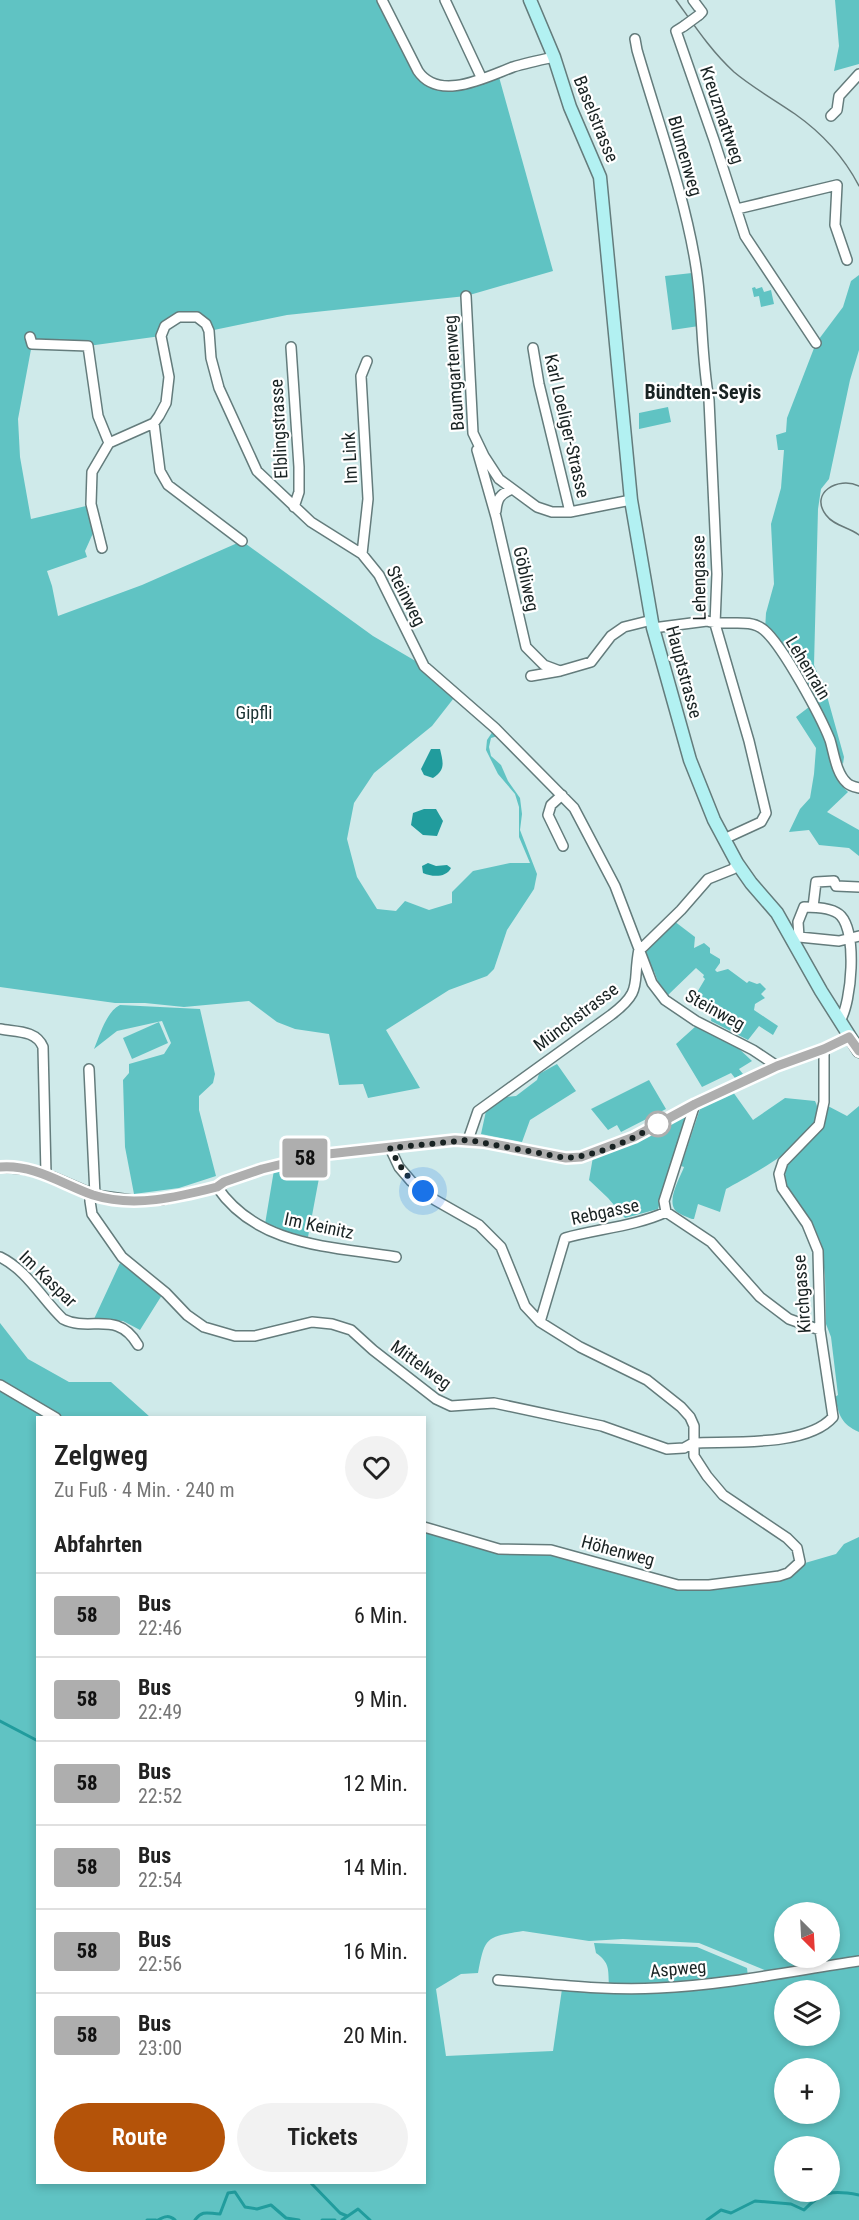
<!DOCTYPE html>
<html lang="de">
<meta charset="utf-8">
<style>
body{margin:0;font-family:"Roboto Condensed",sans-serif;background:#f2f2f2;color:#222;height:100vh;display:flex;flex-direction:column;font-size:22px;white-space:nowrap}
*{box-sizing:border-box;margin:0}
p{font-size:20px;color:#767676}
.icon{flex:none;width:33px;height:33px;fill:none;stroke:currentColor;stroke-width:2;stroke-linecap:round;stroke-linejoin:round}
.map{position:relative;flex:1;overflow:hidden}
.side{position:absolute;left:36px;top:1416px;width:390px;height:768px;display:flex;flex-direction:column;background:#fff;border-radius:0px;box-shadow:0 3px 9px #0003}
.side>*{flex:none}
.badge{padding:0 12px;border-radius:4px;font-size:21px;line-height:39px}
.needle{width:39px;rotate:156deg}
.controls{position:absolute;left:774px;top:1902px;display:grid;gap:12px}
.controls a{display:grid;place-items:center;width:66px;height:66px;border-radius:50%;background:#fff;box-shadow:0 3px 9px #0003;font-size:30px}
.you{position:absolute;width:30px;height:30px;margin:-15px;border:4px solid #fff;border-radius:50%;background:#1a73e8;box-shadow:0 0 0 9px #1a73e833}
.map>.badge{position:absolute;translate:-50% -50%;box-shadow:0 0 0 3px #fff}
h2{padding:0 18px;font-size:22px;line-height:54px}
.round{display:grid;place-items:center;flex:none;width:63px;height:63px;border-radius:32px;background:#f2f2f2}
.head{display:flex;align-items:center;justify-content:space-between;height:102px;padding:0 18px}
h1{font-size:28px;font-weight:600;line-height:45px}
.primary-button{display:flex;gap:12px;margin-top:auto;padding:12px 18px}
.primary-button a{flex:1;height:69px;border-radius:36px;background:#b45309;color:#fff;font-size:24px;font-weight:600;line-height:69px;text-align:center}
.primary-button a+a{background:#f2f2f2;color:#222}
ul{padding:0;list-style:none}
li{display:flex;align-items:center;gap:18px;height:84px;padding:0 18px;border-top:2px solid #e0e0e0}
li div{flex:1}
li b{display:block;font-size:22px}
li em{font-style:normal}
li .badge{min-width:66px;font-weight:700;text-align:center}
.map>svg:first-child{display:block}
.green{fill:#60c3c3;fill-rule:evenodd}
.water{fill:#219c9d}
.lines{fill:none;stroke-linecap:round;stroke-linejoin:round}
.stream{stroke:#219c9d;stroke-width:3}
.street-casing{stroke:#647c7c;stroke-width:12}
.secondary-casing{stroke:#647c7c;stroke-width:15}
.street{stroke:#fff;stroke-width:9}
.secondary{stroke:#b2f1f2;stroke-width:12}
.tram{stroke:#687a7a;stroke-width:1.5}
.street-bridge-casing{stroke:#647c7c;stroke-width:12;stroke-linecap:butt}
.street-bridge{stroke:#fff;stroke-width:9}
.line-casing{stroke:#fff;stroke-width:14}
.line{stroke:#aeaeae;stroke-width:9}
.walk{stroke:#192323;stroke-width:6;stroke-dasharray:0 10.8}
.stop-dot{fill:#fff;stroke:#aeaeae;stroke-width:3}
.labels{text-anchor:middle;stroke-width:4.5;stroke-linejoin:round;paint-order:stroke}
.street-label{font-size:18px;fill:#192323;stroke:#fff}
.park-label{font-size:18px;fill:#1a3333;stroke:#fff}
.neighbourhood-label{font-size:20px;font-weight:bold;fill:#192323;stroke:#fff}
</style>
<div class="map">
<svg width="859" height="2220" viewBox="0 0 859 2220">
<rect width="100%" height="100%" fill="#cfeaea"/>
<path class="green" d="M 0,0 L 379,0 L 412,64 L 434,88 L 499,77 L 553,271 L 466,296 L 287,315 L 209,331 L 206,324 L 179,317 L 161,336 L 88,346 L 32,344 L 18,419 L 20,457 L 31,519 L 86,506 L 94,531 L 85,551 L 87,557 L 47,571 L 52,586 L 58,616 L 142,585 L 242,541 L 373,636 L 424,666 L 457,694 L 432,726 L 374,773 L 354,803 L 347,839 L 357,877 L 377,909 L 396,911 L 405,901 L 429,910 L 452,903 L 452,892 L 473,871 L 510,863 L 530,863 L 519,837 L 519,807 L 515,794 L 498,774 L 486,750 L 487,740 L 495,728 L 501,735 L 491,738 L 489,747 L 491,756 L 501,765 L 508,781 L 520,798 L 522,814 L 520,830 L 537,874 L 534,889 L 507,930 L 494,969 L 487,976 L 449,990 L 386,1030 L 420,1088 L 368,1098 L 363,1084 L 339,1085 L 329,1034 L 295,1029 L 277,1022 L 249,1001 L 184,1007 L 145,1003 L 115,1003 L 0,987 Z
M 835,0 L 859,0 L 859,64 L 834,71 L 839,46 Z
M 692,273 L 699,326 L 672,330 L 665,276 Z
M 859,275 L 859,350 L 850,380 L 829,479 L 821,489 L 818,509 L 814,665 L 827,696 L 844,757 L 843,764 L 765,630 L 766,613 L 774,584 L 771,524 L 781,488 L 784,450 L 778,450 L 776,435 L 786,432 L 787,418 L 816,343 L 843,307 L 851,281 Z
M 755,287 L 756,289 L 762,287 L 764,292 L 771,290 L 774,304 L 761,307 L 759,296 L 754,297 L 752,288 Z
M 668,407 L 671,422 L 639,429 L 639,413 Z
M 809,707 L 820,728 L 840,784 L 848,792 L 827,812 L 859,830 L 859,856 L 849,848 L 819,845 L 809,830 L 789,832 L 800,809 L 810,798 L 814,774 L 816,748 L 796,717 Z
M 674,921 L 695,937 L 694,948 L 704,943 L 710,948 L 710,953 L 720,959 L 720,963 L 715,970 L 717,972 L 728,969 L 747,983 L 749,981 L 757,984 L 760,983 L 766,989 L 761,994 L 765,998 L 755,1004 L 754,1010 L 778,1026 L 773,1035 L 759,1026 L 748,1040 L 711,1021 L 712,1014 L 696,1007 L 692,1001 L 705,979 L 703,977 L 704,975 L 696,968 L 668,995 L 660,987 L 654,971 L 651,971 L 644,952 Z
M 120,1005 L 200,1009 L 215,1074 L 213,1083 L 199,1096 L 199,1110 L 216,1176 L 179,1188 L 134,1194 L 125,1147 L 123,1080 L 129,1073 L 129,1064 L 164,1054 L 171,1043 L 162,1021 L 117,1031 L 94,1049 C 100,1035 106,1012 120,1005 Z
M 159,1022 L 168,1043 L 132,1059 L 123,1038 Z
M 696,1026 L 735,1045 L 752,1061 L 739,1069 L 743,1074 L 735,1078 L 731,1073 L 702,1087 L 676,1044 Z
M 557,1064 L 576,1091 L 530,1120 L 522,1142 L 481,1134 L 486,1111 L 506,1097 L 516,1096 L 537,1080 L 539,1074 Z
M 649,1080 L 666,1109 L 621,1132 L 617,1125 L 608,1130 L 591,1109 Z
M 733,1092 L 753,1120 L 785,1098 L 815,1101 C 833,1134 749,1176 726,1189 L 720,1212 L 698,1204 L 694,1219 L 692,1219 C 687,1217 678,1214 675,1210 C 667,1199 680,1178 684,1167 L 681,1166 L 701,1106 Z
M 826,1105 L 847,1116 L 859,1106 L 859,1432 C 841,1424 839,1415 835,1397 L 838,1395 L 831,1337 L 826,1324 L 825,1276 L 821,1243 L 815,1229 L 786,1185 L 785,1177 L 786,1163 L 800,1148 Z
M 682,1117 L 686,1118 L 658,1209 L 625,1218 L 608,1198 L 589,1180 L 593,1157 L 637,1141 Z
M 322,1162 L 308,1237 L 283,1231 L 265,1224 L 274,1170 Z
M 120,1263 L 162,1295 L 140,1330 L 123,1321 L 94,1319 Z
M 0,1323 L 28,1359 L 69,1382 L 111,1382 L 150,1417 L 62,1417 L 0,1382 Z
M 0,1388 L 50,1417 L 38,1418 L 38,2182 L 424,2182 L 425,1527 L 499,1549 L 551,1550 L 678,1585 L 779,1576 L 800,1562 L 805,1563 L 836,1554 L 844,1544 L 859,1537 L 859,2220 L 0,2220 ZM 784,1912 L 830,1912 L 830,1958 L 784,1958 ZM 523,1931 L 589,1941 L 623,1939 L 699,1943 L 772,1973 L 652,1992 L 562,1989 L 553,2051 L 446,2056 L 436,1989 L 461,1974 L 478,1973 C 485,1936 486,1937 523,1931 ZM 784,1990 L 830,1990 L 830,2036 L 784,2036 ZM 784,2068 L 830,2068 L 830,2114 L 784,2114 ZM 784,2146 L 830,2146 L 830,2192 L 784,2192 Z
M 594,1943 L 697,1947 L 747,1968 L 748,1977 L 668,1985 L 609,1985 C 608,1969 610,1963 596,1953 Z"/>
<path class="water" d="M 431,749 L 440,749 C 443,762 446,770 433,778 L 424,775 L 421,769 Z
M 424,809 L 436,809 L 443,821 L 437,836 L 423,835 L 411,825 L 413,813 Z
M 428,863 L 436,866 L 447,865 L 451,868 C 446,878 432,877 423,873 L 422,866 Z"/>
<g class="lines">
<path class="stream" d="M 0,1721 L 38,1741
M 310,2182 L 340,2213 L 347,2216
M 147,2220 L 156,2220
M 158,2220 C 165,2216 169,2215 175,2220
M 195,2220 C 203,2209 209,2214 220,2214 L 228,2193 L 235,2192 L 245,2207 L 257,2209 L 271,2205 L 286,2218 L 299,2220
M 322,2220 L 335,2220
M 342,2220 L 358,2209 L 370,2220
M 707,2220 L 721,2210 L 731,2213 L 755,2201 L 791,2204 L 804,2210 C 822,2191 833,2190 859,2195"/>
<defs>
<path id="street" d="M 382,0 L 418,71 C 439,102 486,77 513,67 C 526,63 540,60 554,57
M 445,0 L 482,79
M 693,0 L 702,12 L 699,15
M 684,26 L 676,31 L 714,140 L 745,236 L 816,343
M 635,39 L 637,50 C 657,119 685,196 696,267 C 703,311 701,356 709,400 L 717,574 L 715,624 L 749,741 L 766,813 L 761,822 L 724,839
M 831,116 L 837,110 L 839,96 L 859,74
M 737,209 L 837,185 L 835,225 L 847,260
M 466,296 L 473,433 L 484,456 L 499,479 L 537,507 L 552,512 L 570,512 L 631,500
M 30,337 L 32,344 L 88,346 L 98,416 L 109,443
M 291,347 L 299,467 L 299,492 L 294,507
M 533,348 L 539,384 L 570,512
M 154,423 L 160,471 L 168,485 L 242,541
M 477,450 L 496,517 L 526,647 L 544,665 L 560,671
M 496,511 C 497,499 500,494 512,489
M 102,548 L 91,504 L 92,472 L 109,443 L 154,423 L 159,416 L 166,403 L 169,377 L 161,336 L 165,326 L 179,317 L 197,317 L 206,324 L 209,331 L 211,358 L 219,388 L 257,471 L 311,522 L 362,554 L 379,575 L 424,666 L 495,728 L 574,808 L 615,886 L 652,983 L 665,1000 L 696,1021 L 753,1050 L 777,1066
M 362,554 L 368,499 L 361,376 L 367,361
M 653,628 L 707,621 C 725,627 749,617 764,630 C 783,646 821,717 830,740 C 834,753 836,773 847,783 C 850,786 855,787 859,788
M 531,676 L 560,671 L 591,662 L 611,636 L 624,627 L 652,620
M 562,795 L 551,805 L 548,815 L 563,846
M 813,907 L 816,882 L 834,881 L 836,886 L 859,887
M 799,937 L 798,922 L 804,907 C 814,907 834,908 841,916 C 857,934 852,1001 840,1021
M 794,939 L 799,937 L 839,941 L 859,936
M 0,1029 C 16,1032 36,1030 43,1047 L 46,1174
M 89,1069 L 95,1195
M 695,1104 L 664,1201 L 666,1212 L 711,1242 L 760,1297 L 789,1319 L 820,1330
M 468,1140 L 478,1111 L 611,1015 C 644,990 632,984 639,949 L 643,947 L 681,910 L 708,879 L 733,869 L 737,863
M 390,1148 L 399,1167 L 411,1181 L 435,1200 L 479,1225 L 501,1247 L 525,1306 L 540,1322 L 580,1347 L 647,1380 L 681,1407 L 690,1417 L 694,1426 L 694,1456 L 707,1476 L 723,1495 L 787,1538 L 797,1548 L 800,1562 L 788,1573 L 779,1576 L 709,1585 L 678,1585 L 551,1550 L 499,1549 L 424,1527
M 0,1167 L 24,1169 L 46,1174 L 95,1195 L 131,1200 L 161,1200 L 182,1195 L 217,1187 L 224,1182 L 262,1169 L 319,1155 L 455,1140 L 483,1142 L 566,1158 L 581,1157 L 634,1137 L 695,1104 L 777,1066 L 824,1049 L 849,1037
M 217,1187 C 258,1247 331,1246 396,1257
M 90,1194 L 90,1201 L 92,1214 L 122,1257 L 166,1293 L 187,1315 L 204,1327 L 235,1336 L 255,1336 L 312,1322 L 332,1324 L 351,1330 L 373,1350 L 436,1399 L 451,1406 L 494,1403 L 602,1426 L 667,1449 L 684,1448 L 693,1443 C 731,1441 807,1447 833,1417 L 820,1330 L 818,1251 L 807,1224 L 782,1188 L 779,1174 L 783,1162 L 819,1125 L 824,1102 L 824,1049
M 0,1257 C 27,1270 42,1299 63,1319 C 90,1333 117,1309 138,1345
M 540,1322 L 565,1238 C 597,1229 636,1226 666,1212
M 0,1385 L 56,1418
M 498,1980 C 551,1984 605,1991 658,1988 C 726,1985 792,1971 859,1961"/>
<path id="secondary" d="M 530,0 L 554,57 L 570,107 L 600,177 L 631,500 L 653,628 L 690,760 L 714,820 L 737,863 L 751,883 L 777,913 L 821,991 L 859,1051"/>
</defs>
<use href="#street" class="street-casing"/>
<use href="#secondary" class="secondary-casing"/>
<use href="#street" class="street"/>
<use href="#secondary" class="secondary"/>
<path class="tram" d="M 676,0 C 694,25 711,51 734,72 C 753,88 775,100 795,114 C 822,133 844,157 859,186
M 859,486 C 838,476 809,493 826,515 C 834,526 849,527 859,535"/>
<defs>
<path id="street-bridge" d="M 684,26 L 699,15"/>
</defs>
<use href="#street-bridge" class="street-bridge-casing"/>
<use href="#street-bridge" class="street-bridge"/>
</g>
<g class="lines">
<defs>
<path id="line" d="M 0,1167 C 34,1164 62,1184 93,1195 C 134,1208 178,1197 217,1187 L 224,1182 L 262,1169 L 319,1155 L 455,1140 L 483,1142 L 566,1158 L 581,1157 L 634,1137 L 695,1104 L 777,1066 L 824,1049 L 849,1037 L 859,1051"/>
</defs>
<use href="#line" class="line-casing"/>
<use href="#line" class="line"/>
<path class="walk" d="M 423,1191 C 407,1178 399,1165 390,1148 L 468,1140 L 566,1158 C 597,1156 632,1140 658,1124"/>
</g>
<circle class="stop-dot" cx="658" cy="1124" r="12"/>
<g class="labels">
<g class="street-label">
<text transform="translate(722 115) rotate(71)" y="6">Kreuzmattweg</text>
<text transform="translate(596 119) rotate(68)" y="6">Baselstrasse</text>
<text transform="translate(685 156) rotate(74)" y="6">Blumenweg</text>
<text transform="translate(454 373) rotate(-94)" y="6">Baumgartenweg</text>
<text transform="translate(567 426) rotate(77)" y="6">Karl Loeliger-Strasse</text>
<text transform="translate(279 429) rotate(-93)" y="6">Elblingstrasse</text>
<text transform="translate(350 458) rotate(-93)" y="6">Im Link</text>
<text transform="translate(699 578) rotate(-91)" y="6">Lehengasse</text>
<text transform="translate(526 579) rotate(78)" y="6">Göbliweg</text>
<text transform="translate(406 596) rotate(63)" y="6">Steinweg</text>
<text transform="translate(808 668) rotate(59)" y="6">Lehenrain</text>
<text transform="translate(684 672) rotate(75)" y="6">Hauptstrasse</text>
<text transform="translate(715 1010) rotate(29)" y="6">Steinweg</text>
<text transform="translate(576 1017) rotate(-37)" y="6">Münchstrasse</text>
<text transform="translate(605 1212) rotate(-12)" y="6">Rebgasse</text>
<text transform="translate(319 1226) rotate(12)" y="6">Im Keinitz</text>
<text transform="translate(48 1279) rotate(44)" y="6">Im Kaspar</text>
<text transform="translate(802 1294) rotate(-94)" y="6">Kirchgasse</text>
<text transform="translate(421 1365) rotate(36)" y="6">Mittelweg</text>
<text transform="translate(618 1551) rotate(15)" y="6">Höhenweg</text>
<text transform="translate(678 1969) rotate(-5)" y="6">Aspweg</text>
</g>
<g class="park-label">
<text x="254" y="719">Gipfli</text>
</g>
<g class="neighbourhood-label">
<text x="703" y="399">Bündten-Seyis</text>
</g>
</g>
</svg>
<div class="controls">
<a><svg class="needle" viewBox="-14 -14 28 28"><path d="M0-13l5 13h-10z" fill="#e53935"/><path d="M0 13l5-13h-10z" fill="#767676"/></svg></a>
<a><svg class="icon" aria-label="layers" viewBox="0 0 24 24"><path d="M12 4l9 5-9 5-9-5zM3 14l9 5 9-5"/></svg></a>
<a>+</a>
<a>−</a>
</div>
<div class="you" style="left:423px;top:1191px"></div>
<b class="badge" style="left:305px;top:1158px;background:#aeaeae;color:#111">58</b>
<section class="side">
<div class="head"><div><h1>Zelgweg</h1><p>Zu Fuß · 4 Min. · 240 m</p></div><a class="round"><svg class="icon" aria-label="heart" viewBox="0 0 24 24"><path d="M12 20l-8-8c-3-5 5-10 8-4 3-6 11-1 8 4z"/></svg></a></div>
<h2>Abfahrten</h2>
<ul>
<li><span class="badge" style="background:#aeaeae;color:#111">58</span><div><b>Bus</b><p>22:46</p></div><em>6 Min.</em></li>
<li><span class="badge" style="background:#aeaeae;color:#111">58</span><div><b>Bus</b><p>22:49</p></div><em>9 Min.</em></li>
<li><span class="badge" style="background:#aeaeae;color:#111">58</span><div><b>Bus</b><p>22:52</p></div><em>12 Min.</em></li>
<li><span class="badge" style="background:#aeaeae;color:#111">58</span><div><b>Bus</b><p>22:54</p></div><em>14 Min.</em></li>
<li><span class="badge" style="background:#aeaeae;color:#111">58</span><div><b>Bus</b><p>22:56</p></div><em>16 Min.</em></li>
<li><span class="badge" style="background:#aeaeae;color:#111">58</span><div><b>Bus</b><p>23:00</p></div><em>20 Min.</em></li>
</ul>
<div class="primary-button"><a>Route</a><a>Tickets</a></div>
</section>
</div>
